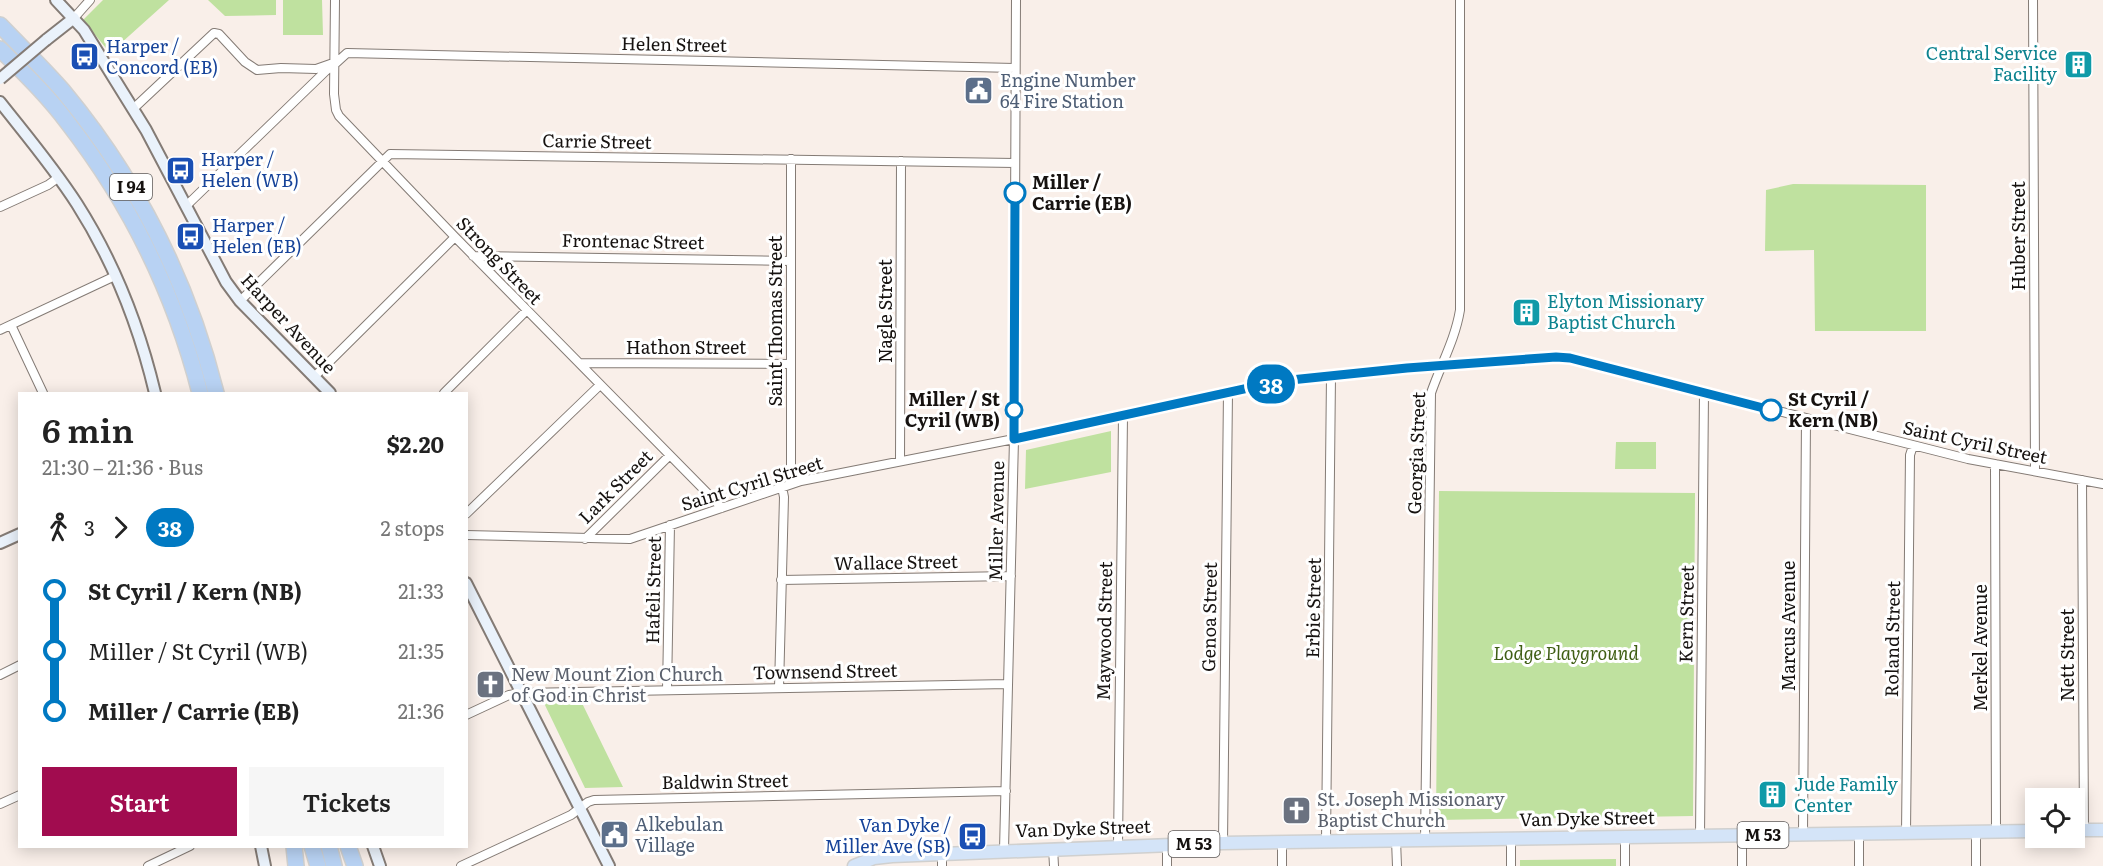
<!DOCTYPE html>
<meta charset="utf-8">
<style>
body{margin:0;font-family:Literata,serif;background:#f6f6f6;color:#222;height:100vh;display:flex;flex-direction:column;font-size:22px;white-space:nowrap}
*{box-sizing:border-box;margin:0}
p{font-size:20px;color:#767676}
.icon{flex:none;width:33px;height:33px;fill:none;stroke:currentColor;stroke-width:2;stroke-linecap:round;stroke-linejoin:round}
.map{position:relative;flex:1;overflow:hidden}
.panel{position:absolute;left:18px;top:392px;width:450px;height:456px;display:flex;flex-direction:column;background:#fff;border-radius:0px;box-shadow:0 3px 15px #0003}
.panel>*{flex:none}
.badge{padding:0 12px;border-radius:20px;font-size:21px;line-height:39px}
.fabs{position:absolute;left:2025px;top:788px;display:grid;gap:12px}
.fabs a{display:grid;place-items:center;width:60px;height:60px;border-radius:0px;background:#fff;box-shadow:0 3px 15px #0003;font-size:30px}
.map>.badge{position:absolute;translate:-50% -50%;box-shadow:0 0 0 3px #fff}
.legs{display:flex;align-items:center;gap:9px;height:66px;padding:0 24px;font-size:20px}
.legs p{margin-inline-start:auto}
.summary{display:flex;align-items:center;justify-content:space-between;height:102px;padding:0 24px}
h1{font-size:33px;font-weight:600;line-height:45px}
.cta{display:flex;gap:12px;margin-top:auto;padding:12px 24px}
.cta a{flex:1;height:69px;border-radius:0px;background:#a10c4f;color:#fff;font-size:24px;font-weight:600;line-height:69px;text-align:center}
.cta a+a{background:#f6f6f6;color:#222}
ul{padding:0 24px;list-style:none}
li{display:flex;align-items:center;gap:21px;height:60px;font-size:22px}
li i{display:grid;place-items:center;width:9px;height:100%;margin:0 8px;background:currentColor}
li i::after{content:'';width:15px;height:15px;margin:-8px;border:4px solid;border-radius:50%;background:#fff}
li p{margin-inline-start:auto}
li:first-child i{background:linear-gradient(#0000 50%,currentColor 0)}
li:last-child i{background:linear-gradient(currentColor 50%,#0000 0)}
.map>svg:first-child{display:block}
.green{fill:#bfe19f}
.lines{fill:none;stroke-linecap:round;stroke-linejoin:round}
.street-casing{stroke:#847b75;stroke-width:10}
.secondary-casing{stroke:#847b75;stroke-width:14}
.primary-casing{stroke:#d0d0cf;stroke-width:15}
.highway-casing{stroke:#d0d0cf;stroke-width:18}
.street{stroke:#fff;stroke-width:8}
.secondary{stroke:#eaf2fb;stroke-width:10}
.primary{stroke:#d4e4f8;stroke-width:12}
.highway{stroke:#b8d2f3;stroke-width:15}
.secondary-bridge-casing{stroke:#847b75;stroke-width:14;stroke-linecap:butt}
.secondary-bridge{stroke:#eaf2fb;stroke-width:10}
.line-1-casing{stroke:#fff;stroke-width:14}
.line-1{stroke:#0079c2;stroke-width:9}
.stop-1-dot{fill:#fff;stroke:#0079c2;stroke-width:3}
.labels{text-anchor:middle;stroke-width:6;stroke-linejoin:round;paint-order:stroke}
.shield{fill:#fff;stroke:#5c5958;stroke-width:1.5}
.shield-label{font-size:16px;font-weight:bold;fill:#161210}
.street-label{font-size:18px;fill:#161210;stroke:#fff}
.transit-label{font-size:18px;fill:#164399;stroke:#fff;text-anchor:start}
.culture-label{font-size:18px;fill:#0d838f;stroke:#fff;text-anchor:start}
.service-label{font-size:18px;fill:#4e5e75;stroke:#fff;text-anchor:start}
.stop-label{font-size:18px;font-weight:bold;fill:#161210;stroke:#fff;text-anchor:start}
.park-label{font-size:18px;font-style:italic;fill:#3f5e14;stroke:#fff}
.worship-label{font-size:18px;fill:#5b616d;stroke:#fff;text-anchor:start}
</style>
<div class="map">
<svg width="2103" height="866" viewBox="0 0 2103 866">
<rect width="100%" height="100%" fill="#f9efe9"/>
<path class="green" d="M 103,0 L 169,0 L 110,53 L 83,20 Z
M 208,0 L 276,0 L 276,15 L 225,16 Z
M 283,0 L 322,0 L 323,35 L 283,35 Z
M 1793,184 L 1926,185 L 1926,331 L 1815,331 L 1814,250 L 1765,251 L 1766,190 Z
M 1111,431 L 1111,472 L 1025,489 L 1026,450 Z
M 1616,442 L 1656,442 L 1656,469 L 1615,469 Z
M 1439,491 L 1695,493 L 1693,816 L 1436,820 Z
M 580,699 L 623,787 L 585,788 L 543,701 Z
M 1616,859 L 1616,866 L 1520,866 L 1520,860 Z"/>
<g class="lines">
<defs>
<path id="street" d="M 335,0 L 334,94 L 336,110 L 339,116 L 455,237 L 722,508
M 2033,0 L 2035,471
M 74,18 L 90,0
M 336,63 L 347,53 L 1015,68
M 133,109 L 214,33 L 219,34 L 245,62 L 257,70 L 281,68 L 316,69 L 336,62
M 791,159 L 791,474 L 794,483
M 186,206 L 332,65
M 0,207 L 48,185 L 59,177
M 473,256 L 791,261
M 240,301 L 390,154 L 1015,163
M 11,325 L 43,393
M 0,330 L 115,276
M 580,363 L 791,364
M 314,377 L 455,237
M 444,393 L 527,310
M 900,461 L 901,161
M 1995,464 L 1996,831
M 2082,480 L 2084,830
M 466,514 L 600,385
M 466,535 L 630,539 L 801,481 L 1014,439 L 1281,381 L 1407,368 L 1556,357 L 1570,358 L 1968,459 L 2103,484
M 585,539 L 669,456
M 781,580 L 1011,576
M 0,675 L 20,665
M 779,688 L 784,497 L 782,487
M 667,690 L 670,525
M 466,715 L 509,695 L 522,693 L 1008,684
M 0,804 L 20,795
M 1976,832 L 1976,866
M 1859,833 L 1859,866
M 1906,833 L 1910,455 L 1913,446
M 1803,834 L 1806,419
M 1742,835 L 1742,866
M 1700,836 L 1704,393
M 1625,837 L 1625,866
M 1511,838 L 1511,866
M 1396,840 L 1397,866
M 1425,840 L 1431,393 C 1441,364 1455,340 1460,310 L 1460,0
M 1326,841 L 1331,376
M 1282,842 L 1282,866
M 1223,843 L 1228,392
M 1167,844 L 1167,866
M 1118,846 L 1123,416
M 1053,848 L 1054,866
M 1004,850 L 1014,439 L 1016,0
M 942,853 L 942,866
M 148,866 L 190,846
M 461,866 L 571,815 L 588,802 L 594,800 L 1006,791"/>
<path id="secondary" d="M 56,0 L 84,30 L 146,130 L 226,282 L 240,301 L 330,393
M 46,40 L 74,18
M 0,102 C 26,135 54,168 77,204 C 114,262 139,326 155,393
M 0,543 L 20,534
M 466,583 L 609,866
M 261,846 L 265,866
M 373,846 L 380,866"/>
<path id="primary" d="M 2074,830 L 2103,830
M 854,866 L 874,858 L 892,856 L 1223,843 L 2036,831"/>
<path id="highway" d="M 0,25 C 21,47 43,68 63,91 C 136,179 188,282 216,393
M 0,49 C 24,73 48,96 68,123 C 130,203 175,295 200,393
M 294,846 L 296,866
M 312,846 L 318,866
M 329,846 L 334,866
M 348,846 L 355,866"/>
</defs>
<use href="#street" class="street-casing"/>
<use href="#secondary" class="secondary-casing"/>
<use href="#primary" class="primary-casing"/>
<use href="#highway" class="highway-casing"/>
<use href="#street" class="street"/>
<use href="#secondary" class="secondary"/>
<use href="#primary" class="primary"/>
<use href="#highway" class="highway"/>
<defs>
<path id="secondary-bridge" d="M 0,79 L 46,40"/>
</defs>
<use href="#secondary-bridge" class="secondary-bridge-casing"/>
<use href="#secondary-bridge" class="secondary-bridge"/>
</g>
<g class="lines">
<defs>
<path id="line-1" d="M 1015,193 L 1014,439 L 1281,381 L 1407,368 L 1556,357 L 1570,358 L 1771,410"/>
</defs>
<use href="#line-1" class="line-1-casing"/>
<use href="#line-1" class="line-1"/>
</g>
<defs>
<symbol id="bus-square" viewBox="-11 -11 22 22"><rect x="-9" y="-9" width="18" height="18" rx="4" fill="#1a4fb4" stroke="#fff"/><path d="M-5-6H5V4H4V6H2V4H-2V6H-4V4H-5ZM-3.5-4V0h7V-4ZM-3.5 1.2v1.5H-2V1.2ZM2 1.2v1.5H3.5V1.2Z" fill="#fff"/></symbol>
<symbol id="building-square" viewBox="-11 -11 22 22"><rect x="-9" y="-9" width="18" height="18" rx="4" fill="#0f9aa8" stroke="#fff"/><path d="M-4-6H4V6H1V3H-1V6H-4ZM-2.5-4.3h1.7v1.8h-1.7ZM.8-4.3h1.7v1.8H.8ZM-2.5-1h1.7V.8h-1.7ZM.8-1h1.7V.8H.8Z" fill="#fff"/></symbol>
<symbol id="civic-square" viewBox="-11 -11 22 22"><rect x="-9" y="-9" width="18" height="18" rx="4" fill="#5c6f8a" stroke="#fff"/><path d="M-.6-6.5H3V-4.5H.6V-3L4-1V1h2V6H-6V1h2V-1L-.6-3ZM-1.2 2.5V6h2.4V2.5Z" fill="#fff"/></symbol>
<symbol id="church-square" viewBox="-11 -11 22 22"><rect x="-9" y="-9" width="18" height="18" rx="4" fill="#6b7280" stroke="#fff"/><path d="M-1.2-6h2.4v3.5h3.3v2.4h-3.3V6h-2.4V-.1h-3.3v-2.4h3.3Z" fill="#fff"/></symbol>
</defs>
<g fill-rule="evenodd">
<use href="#bus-square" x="68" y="40" width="33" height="33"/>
<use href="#building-square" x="2062" y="48" width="33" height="33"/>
<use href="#civic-square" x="962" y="74" width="33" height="33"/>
<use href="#bus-square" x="164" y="154" width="33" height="33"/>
<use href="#bus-square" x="174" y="220" width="33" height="33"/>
<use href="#building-square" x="1510" y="296" width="33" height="33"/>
<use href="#church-square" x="474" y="668" width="33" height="33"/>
<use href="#building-square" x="1756" y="778" width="33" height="33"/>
<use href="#church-square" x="1280" y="794" width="33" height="33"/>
<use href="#civic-square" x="598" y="818" width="33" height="33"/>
<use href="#bus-square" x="956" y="820" width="33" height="33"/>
</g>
<g class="stop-1-dot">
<circle cx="1015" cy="193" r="10"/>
<circle cx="1014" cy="410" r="8"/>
<circle cx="1771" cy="410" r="10"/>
</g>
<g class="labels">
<g class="shield">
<rect x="110" y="174" width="42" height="26" rx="4.5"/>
<rect x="1737.5" y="822" width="51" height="26" rx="4.5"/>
<rect x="1168.5" y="831" width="51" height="26" rx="4.5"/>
</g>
<g class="shield-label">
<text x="131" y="193">I 94</text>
<text x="1763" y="841">M 53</text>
<text x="1194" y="850">M 53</text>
</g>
<g class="street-label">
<text transform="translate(674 45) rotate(1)" y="6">Helen Street</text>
<text transform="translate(597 142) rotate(1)" y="6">Carrie Street</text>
<text transform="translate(2019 236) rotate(-90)" y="6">Huber Street</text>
<text transform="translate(633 242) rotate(1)" y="6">Frontenac Street</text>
<text transform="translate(499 261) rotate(46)" y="6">Strong Street</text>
<text transform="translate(886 311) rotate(-90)" y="6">Nagle Street</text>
<text transform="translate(776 321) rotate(-90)" y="6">Saint Thomas Street</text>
<text transform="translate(288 324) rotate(47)" y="6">Harper Avenue</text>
<text x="686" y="354">Hathon Street</text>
<text transform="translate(1975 443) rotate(12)" y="6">Saint Cyril Street</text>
<text transform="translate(1417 453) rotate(-88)" y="6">Georgia Street</text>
<text transform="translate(752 484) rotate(-17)" y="6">Saint Cyril Street</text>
<text transform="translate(616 487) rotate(-45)" y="6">Lark Street</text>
<text transform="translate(997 521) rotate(-89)" y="6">Miller Avenue</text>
<text transform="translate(896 563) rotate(-1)" y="6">Wallace Street</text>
<text transform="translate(654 590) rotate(-89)" y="6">Hafeli Street</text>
<text transform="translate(1314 608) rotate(-89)" y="6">Erbie Street</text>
<text transform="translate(1687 614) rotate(-89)" y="6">Kern Street</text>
<text transform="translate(1210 617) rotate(-89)" y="6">Genoa Street</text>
<text transform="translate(1789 626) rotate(-90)" y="6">Marcus Avenue</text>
<text transform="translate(1105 631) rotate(-89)" y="6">Maywood Street</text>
<text transform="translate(1893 639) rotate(-89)" y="6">Roland Street</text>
<text transform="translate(1981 648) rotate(-90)" y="6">Merkel Avenue</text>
<text transform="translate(2068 655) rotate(-90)" y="6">Nett Street</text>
<text transform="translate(825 672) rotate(-1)" y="6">Townsend Street</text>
<text transform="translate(725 782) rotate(-1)" y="6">Baldwin Street</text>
<text transform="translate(1587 819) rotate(-1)" y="6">Van Dyke Street</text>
<text transform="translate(1083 829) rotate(-2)" y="6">Van Dyke Street</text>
</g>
<g class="transit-label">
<text x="106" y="53">Harper /<tspan x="106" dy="21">Concord (EB)</tspan></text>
<text x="201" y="166">Harper /<tspan x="201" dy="21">Helen (WB)</tspan></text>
<text x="212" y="232">Harper /<tspan x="212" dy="21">Helen (EB)</tspan></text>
<text x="951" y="832" text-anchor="end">Van Dyke /<tspan x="951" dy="21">Miller Ave (SB)</tspan></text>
</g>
<g class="culture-label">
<text x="2057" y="60" text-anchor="end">Central Service<tspan x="2057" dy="21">Facility</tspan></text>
<text x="1547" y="308">Elyton Missionary<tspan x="1547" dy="21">Baptist Church</tspan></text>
<text x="1794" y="791">Jude Family<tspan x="1794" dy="21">Center</tspan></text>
</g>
<g class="service-label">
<text x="1000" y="87">Engine Number<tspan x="1000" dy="21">64 Fire Station</tspan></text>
<text x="635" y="831">Alkebulan<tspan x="635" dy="21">Village</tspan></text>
</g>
<g class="stop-label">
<text x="1032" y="189">Miller /<tspan x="1032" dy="21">Carrie (EB)</tspan></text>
<text x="1000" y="406" text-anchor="end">Miller / St<tspan x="1000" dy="21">Cyril (WB)</tspan></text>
<text x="1788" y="406">St Cyril /<tspan x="1788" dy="21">Kern (NB)</tspan></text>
</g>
<g class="park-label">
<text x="1566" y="660">Lodge Playground</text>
</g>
<g class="worship-label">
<text x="511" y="681">New Mount Zion Church<tspan x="511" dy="21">of God in Christ</tspan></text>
<text x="1317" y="806">St. Joseph Missionary<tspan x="1317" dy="21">Baptist Church</tspan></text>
</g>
</g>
</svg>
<div class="fabs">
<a><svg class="icon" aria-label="locate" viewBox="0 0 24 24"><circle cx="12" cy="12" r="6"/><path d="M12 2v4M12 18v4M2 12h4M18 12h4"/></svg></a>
</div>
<b class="badge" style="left:1271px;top:384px;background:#0079c2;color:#fff">38</b>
<section class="panel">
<div class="summary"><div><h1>6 min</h1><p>21:30 – 21:36 · Bus</p></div><b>$2.20</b></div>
<div class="legs"><svg class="icon" aria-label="walk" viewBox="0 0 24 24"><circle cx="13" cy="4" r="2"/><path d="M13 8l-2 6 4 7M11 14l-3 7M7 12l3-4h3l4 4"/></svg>3<svg class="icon" aria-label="forward" viewBox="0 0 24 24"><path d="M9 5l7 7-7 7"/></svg><b class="badge" style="background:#0079c2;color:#fff">38</b><p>2 stops</p></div>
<ul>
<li><i style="color:#0079c2"></i><b>St Cyril / Kern (NB)</b><p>21:33</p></li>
<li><i style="color:#0079c2"></i><span>Miller / St Cyril (WB)</span><p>21:35</p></li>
<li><i style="color:#0079c2"></i><b>Miller / Carrie (EB)</b><p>21:36</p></li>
</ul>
<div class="cta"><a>Start</a><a>Tickets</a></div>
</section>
</div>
